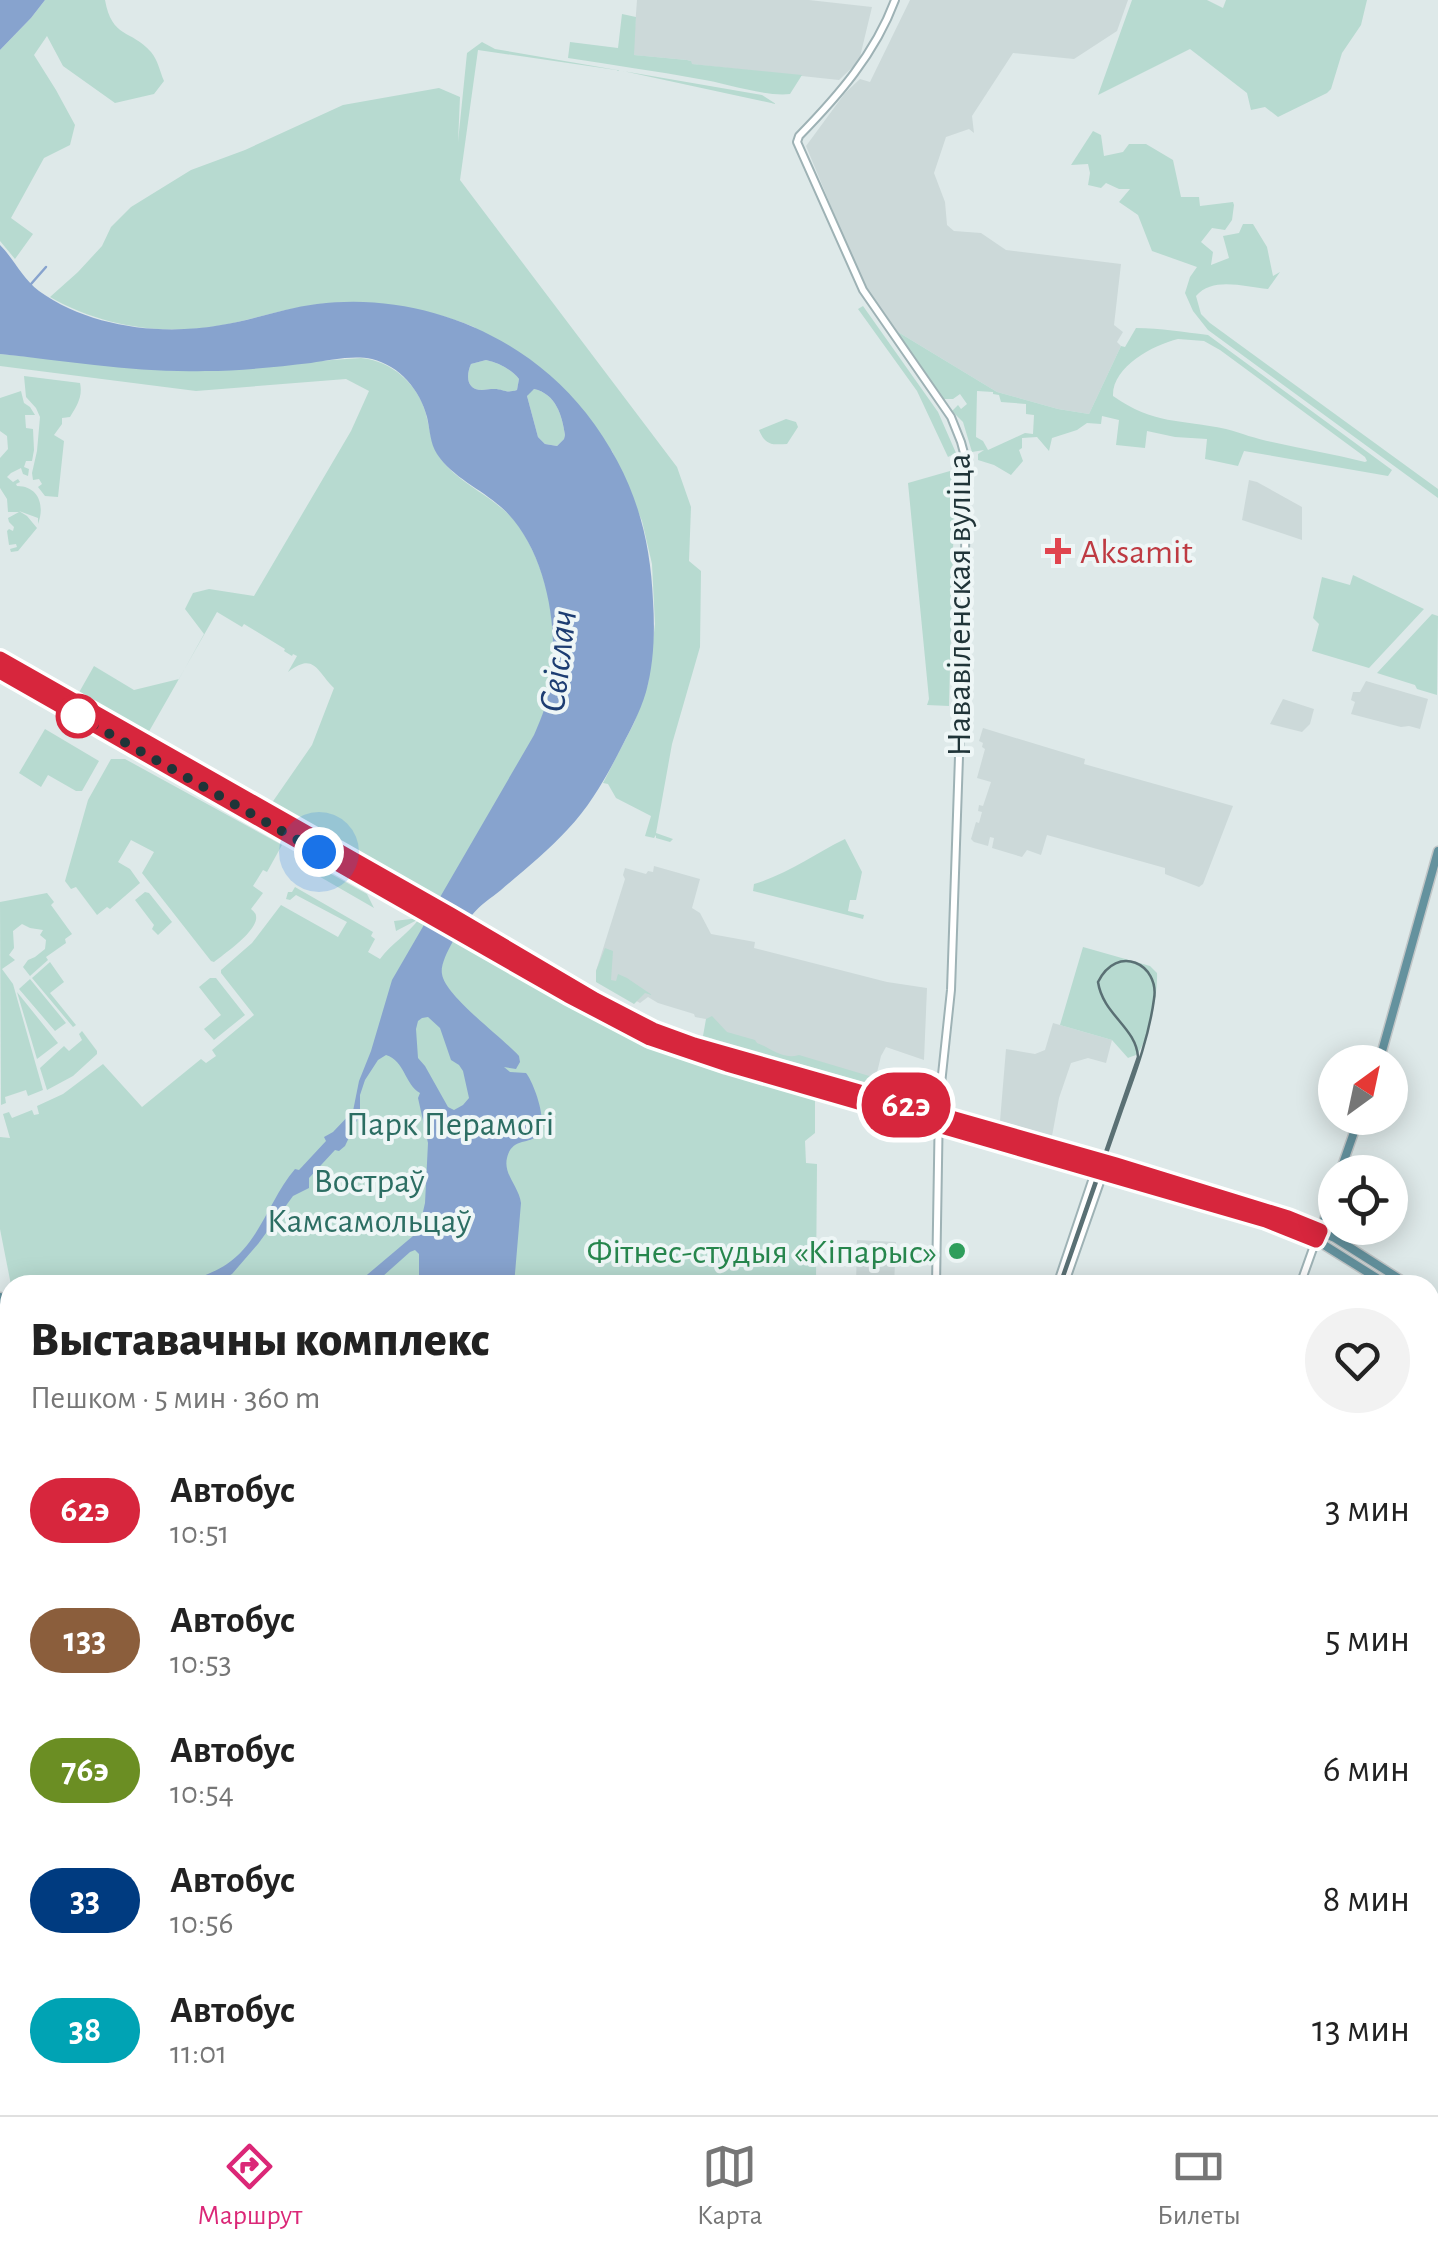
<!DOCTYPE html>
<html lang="ru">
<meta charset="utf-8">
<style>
body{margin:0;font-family:"Alegreya Sans",sans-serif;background:#f2f2f2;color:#222;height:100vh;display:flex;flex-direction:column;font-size:38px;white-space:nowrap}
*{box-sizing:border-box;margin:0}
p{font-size:32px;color:#767676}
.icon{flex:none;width:55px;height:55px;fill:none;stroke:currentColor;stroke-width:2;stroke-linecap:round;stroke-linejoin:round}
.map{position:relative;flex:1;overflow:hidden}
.side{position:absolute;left:0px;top:1275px;width:1440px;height:840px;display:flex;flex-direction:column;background:#fff;border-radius:30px 30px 0 0;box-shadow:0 5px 25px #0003}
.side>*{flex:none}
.badge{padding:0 20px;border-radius:32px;font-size:35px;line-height:65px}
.needle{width:65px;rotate:33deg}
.controls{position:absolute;left:1318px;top:1045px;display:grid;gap:20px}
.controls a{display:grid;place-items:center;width:90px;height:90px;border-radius:50%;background:#fff;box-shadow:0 5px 25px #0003;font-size:50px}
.you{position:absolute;width:50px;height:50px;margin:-25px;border:8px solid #fff;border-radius:50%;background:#1a73e8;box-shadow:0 0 0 15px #1a73e833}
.map>.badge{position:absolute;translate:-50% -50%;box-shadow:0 0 0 5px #fff}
.round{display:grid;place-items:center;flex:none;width:105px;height:105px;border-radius:52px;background:#f2f2f2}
.head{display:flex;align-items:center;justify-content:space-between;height:170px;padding:0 30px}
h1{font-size:48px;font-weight:800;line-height:75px}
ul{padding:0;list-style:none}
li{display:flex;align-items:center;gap:30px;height:130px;padding:0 30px}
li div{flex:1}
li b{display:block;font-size:38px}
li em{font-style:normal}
li .badge{min-width:110px;font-weight:700;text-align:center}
.tabs{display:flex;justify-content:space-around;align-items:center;height:140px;border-top:2px solid #e0e0e0;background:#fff;font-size:28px;color:#767676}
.tabs a{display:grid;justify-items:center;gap:5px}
.tabs .on{color:#db2777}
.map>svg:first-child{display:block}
.built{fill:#ccd9d9}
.green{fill:#b7dad0;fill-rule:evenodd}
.water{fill:#87a3ce;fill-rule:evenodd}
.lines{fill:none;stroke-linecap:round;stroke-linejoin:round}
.stream{stroke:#87a3ce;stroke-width:2.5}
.river{stroke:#87a3ce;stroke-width:9}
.secondary-casing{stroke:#9eb2b5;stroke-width:10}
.primary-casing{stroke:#c1c6c7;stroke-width:11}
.secondary{stroke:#fff;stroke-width:6}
.primary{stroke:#64929e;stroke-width:8}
.tram{stroke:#5a7074;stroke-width:2.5}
.line-casing{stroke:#fff;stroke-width:22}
.line{stroke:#d7263d;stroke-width:15}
.walk{stroke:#203438;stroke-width:10;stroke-dasharray:0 18}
.health-dot{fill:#e0444e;stroke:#eef6f6;stroke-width:4}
.stop-dot{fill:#fff;stroke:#d7263d;stroke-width:5}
.leisure-dot{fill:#2e9e5b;stroke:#eef6f6;stroke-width:4}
.labels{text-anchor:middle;stroke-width:8;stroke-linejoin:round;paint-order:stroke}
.health-label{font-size:35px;fill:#be3a42;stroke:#eef6f6;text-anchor:start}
.street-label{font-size:35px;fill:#203438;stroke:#eef6f6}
.park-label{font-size:35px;fill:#2c6e63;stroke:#eef6f6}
.leisure-label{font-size:35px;fill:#27864d;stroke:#eef6f6;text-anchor:end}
.water-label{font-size:38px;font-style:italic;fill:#1d3d72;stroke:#eef6f6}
</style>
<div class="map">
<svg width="1438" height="2115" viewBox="0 0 1438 2115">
<rect width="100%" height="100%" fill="#dee9e9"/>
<path class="built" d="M 637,0 L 809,0 L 872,7 L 859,61 L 839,80 L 691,64 L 691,61 L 687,60 L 633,55 Z
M 910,0 L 1128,0 L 1117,31 L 1074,59 L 1013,53 L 972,116 L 974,133 L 969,129 L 946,137 L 934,173 L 945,202 L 947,225 L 954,231 L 981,233 L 1006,250 L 1121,264 L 1114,325 L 1123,332 L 1117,342 L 1121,346 L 1089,414 L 1058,409 L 997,392 L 893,329 L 864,286 L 806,146 L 845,93 L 860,79 L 870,82 Z
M 1249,480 L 1257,482 L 1302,507 L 1302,540 L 1242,520 Z
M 1366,681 L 1428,699 L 1420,729 L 1409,726 L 1401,727 L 1351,714 L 1355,702 L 1351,700 L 1353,692 L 1360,692 Z
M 1283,699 L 1314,709 L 1310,724 L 1302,732 L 1270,724 Z
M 983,728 L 1085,759 L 1084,764 L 1233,806 L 1203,884 L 1199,887 L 1165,874 L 1165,868 L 1047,835 L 1041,855 L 1027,850 L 1022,857 L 992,848 L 994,838 L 990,837 L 988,846 L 974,842 L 971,839 L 976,822 L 979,823 L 982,812 L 978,811 L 979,805 L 983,806 L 991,782 L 977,778 L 985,749 L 982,747 L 983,743 L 979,741 Z
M 654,866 L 700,879 L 692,908 L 700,913 L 711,934 L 755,942 L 754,948 L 887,982 L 927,988 L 924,1060 L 886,1047 L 881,1056 L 874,1085 L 714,1040 L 711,1020 L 695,1017 L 694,1014 L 658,1003 L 648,997 L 640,1003 L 600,980 L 596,971 L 625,879 L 623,875 L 625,868 L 646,874 L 648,871 L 653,872 Z
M 1053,1023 L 1112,1040 L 1106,1063 L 1088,1058 L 1071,1063 L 1059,1098 L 1052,1136 L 1000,1121 L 1006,1049 L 1035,1054 L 1045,1050 Z
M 857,1240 L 896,1242 L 894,1285 L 856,1285 Z"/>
<path class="green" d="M 45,0 L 105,0 C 112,39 131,29 151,52 C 158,60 160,72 164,81 L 154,94 L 115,103 L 63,66 L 47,36 L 34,55 L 56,90 L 75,125 L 70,145 L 44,158 L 11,218 L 33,234 L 15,259 L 0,241 L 0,50 L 31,18 Z
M 1132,0 L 1207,0 L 1223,8 L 1226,0 L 1367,0 L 1361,25 L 1342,53 L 1331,89 L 1327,93 L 1278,117 L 1265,107 L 1251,110 L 1247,93 L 1190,49 L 1098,95 Z
M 622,14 L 636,17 L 634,55 L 687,60 L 691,61 L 692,64 L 802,75 L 790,94 C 765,97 726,83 699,79 C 656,71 612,65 568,58 L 570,42 L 618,48 Z
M 482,42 L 495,49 L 762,95 L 776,104 L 623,71 L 478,50 L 460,180 L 677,467 L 691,507 L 689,561 L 701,571 L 700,647 L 672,744 L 656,833 L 673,839 L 670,842 L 656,838 L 656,835 L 654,838 L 645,836 L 651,816 L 616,798 L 608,784 L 603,783 L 634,723 L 648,684 L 655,624 L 652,564 L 642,521 L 612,451 L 474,327 C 427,308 364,297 314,305 C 283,309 254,319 223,325 C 165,336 102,327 50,297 L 78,272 L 102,246 L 111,227 L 131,207 L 191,170 L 245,150 L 343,105 L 439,88 L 460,97 L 458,142 L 467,53 Z
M 1093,131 L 1101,135 L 1104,156 L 1123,152 L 1129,144 L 1146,144 L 1173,160 L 1181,197 L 1199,197 L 1200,206 L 1233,202 L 1234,205 L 1232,220 L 1225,230 L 1212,228 L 1201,242 L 1213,252 L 1211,265 L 1229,258 L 1223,236 L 1239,233 L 1243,224 L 1253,224 L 1267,247 L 1273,276 L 1280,272 L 1268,289 C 1245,287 1213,276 1196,296 L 1201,314 L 1210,323 L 1438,489 L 1438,498 L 1208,330 L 1193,311 L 1185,293 L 1190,277 L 1197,267 L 1152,251 L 1138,215 L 1119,202 L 1130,189 L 1119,189 L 1106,183 L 1101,188 L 1088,185 L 1090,173 L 1088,164 L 1071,165 Z
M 863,306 L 938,412 L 956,453 L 948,457 L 917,391 L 858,309 Z
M 1136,328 C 1161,328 1183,332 1208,335 L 1392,470 L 1388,476 L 1244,451 L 1238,466 L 1205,459 L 1207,439 L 1175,437 L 1147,431 L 1145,448 L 1116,445 L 1119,420 L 1102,416 L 1101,424 L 1087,423 L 1077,430 L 1052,438 L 1049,451 L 1037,437 L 1022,438 L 1022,448 L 1019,450 L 1023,461 L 1011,475 L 994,465 L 978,460 L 978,454 L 984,450 L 972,452 L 963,422 L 952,411 L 958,405 L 961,409 L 967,404 L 960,394 L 953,399 L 943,399 L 893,329 L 997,392 L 1058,409 L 1089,414 L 1121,346 L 1125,347 ZM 1178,339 L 1204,341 L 1220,350 L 1365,457 L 1367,461 L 1365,462 C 1334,454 1303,449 1272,442 C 1256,439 1241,433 1226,429 C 1180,419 1154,425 1113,396 C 1112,367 1153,345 1178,339 ZM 977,391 L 993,392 L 993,394 L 999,395 L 1001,402 L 1026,404 L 1026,414 L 1034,415 L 1033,434 L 1025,433 L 988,450 L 983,441 L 976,437 Z
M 0,354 L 177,371 L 361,358 C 392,361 418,384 426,414 C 430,430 431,444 440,458 C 461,487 499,497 520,528 C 553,578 562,648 546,705 C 537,737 518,766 501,794 C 481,829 461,865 440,900 L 433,896 L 427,896 L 384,869 L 376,867 L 269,807 L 312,745 L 334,688 C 316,670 314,652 288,672 L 297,656 L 293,654 L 292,656 L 284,651 L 285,649 L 244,624 L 242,627 L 217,612 L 147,735 L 143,735 L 77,696 L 94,666 L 134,690 L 179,679 L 204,634 L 185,609 L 193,593 L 209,589 L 254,596 L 351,431 L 369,391 L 346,379 L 196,391 L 0,366 Z
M 486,360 C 499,363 511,369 519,379 L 517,390 C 506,394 503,389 491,389 C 488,389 485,390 482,390 C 466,390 466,375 471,364 Z
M 24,376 L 80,383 C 83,396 77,406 70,417 L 62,418 L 62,424 L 54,435 L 64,441 L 58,497 L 45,496 L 38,487 L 42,484 L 39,479 L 33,480 L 32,473 L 37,451 L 40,417 L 36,408 L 26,397 Z
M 534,389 C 556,394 562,415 565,435 L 564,439 L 557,446 L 545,444 L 538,437 L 527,396 L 529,391 Z
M 21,391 L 24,403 L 30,407 L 35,415 L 25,415 L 26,428 L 33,429 L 34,450 L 32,461 L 26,461 L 24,467 L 29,469 L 28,476 L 23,474 L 21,468 L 11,473 L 7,477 L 13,482 L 18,479 L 20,482 L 16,484 L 17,486 C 39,486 45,506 38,524 L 38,518 L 19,511 L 27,516 L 37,528 L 18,551 L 11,552 L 10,549 L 17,547 L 16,544 L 9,545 L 7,531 L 9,529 L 13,531 L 14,527 L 9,522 L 8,518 L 19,512 L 8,512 L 7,499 L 0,488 L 0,458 L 8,449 L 7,436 L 0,431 L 0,398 Z
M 786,419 L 796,422 L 798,427 L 787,444 C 772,445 765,445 759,430 Z
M 950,471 L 955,474 L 949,706 L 927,705 L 929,699 L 908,483 Z
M 1353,575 L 1424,609 L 1369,668 L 1312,651 L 1319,624 L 1313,618 L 1322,577 L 1350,585 Z
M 1432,614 L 1438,616 L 1437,695 L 1417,689 L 1415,685 L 1377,673 Z
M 0,676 L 9,681 L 121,746 L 114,747 L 0,681 Z
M 45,729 L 99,761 L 82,791 L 76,791 L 48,775 L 41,787 L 19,773 Z
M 111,759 L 125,759 L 282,845 L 267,872 L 263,870 L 253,886 L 263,893 L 251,909 C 253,911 256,913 256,916 C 259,930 224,954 214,962 L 211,961 L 142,873 L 154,852 L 131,840 L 118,862 L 130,869 L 140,883 L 110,909 L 107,907 L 97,915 L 76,887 L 71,889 L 65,881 L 88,800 Z
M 845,839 L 862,872 L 856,900 L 850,900 L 848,911 L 864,915 L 863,919 L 753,891 L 754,884 C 788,874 814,854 845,839 Z
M 305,864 L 315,865 L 367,894 L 374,908 L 303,867 Z
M 295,887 L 373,932 L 371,936 L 375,939 L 368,952 L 380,959 C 392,943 408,934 419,919 L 396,931 L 394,921 L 419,918 L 420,916 C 439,927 457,937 476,946 C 495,956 509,974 531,977 L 640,1037 L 670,1050 L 815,1094 L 815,1133 L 805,1141 L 806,1163 L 817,1164 L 816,1285 L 11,1285 L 0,1229 L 0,1137 L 10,1138 L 3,1114 L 9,1112 L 12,1118 L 32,1110 L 34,1115 L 39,1114 L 37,1106 L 63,1094 L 103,1064 L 142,1107 L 201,1059 L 206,1063 L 216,1056 L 212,1050 L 254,1015 L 221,973 L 221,970 L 252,943 L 281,905 L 338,937 L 347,922 L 296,895 L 290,900 L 286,899 L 288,892 L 292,892 Z
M 145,892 L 149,893 L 172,922 L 158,935 L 152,929 L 154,925 L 135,900 Z
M 47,893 L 54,902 L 51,905 L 72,934 L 65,939 L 66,943 L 46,957 L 48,960 L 30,976 L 23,967 L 28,960 L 35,957 L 45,949 L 46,940 L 40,935 L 43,930 L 30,928 L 22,924 L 13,931 L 14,948 L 9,955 L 15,960 L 2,969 L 13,984 L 43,1090 L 28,1096 L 26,1090 L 5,1097 L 6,1103 L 1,1105 L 0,902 Z
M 1083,947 L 1150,966 L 1157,973 C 1158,992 1150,1031 1141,1048 C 1137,1056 1135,1055 1128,1058 L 1112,1040 L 1060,1025 Z
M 605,948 L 613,951 L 611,980 L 616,981 L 618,974 L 627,978 L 652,995 L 645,993 L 634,1004 L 596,982 L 596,971 Z
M 50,962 L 64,982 L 50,993 L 76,1025 L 73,1027 L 32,978 Z
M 210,978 L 216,978 L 245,1015 L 214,1040 L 204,1029 L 221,1015 L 199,987 Z
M 30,979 L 66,1023 L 55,1031 L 19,989 Z
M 17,992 L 58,1043 L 37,1059 Z
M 712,1016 L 727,1032 L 755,1040 L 757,1043 C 771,1048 782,1060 799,1055 L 876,1078 L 874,1085 L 703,1036 L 706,1019 Z
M 82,1031 L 97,1051 L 97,1054 L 73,1076 L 47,1090 L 40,1068 L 64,1046 L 69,1051 L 82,1040 L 79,1034 Z
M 90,2105 L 755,2105 L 756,2111 L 675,2115 L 93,2115 Z"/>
<path class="water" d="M 0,0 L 45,0 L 31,18 L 0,50 Z
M 0,245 C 14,259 22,278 39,291 C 89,327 161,336 221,325 C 253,320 284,308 317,304 C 417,291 523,333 586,413 C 631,471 650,529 653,601 C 655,631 654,663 646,692 C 640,713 628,734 618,754 C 604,781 589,807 568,829 C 548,851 523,871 501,890 C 491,898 480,905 472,915 C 462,925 439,960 442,974 C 445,996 502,1037 519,1056 L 520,1062 L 516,1069 L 504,1067 L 510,1072 L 526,1073 C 534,1083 549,1124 538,1135 C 529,1145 512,1137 507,1158 C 503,1174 519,1187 521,1203 L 514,1285 L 419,1285 L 419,1254 L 415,1250 L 410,1252 L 373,1285 L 355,1285 L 413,1236 L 420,1225 L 425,1203 L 428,1143 L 418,1098 L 420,1093 C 405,1085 405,1061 386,1055 L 378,1060 L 365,1080 L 360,1095 L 360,1114 L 345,1146 L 339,1151 L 335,1150 L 309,1178 L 309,1188 L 293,1196 L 258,1244 L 232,1274 L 212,1285 L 184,1285 C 198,1277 214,1273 227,1264 C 260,1242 270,1198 295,1169 L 299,1170 L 326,1141 L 324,1137 L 333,1132 L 353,1111 L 359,1081 L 371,1051 L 392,980 L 534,735 C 538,726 542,716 545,707 C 564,647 550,550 501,507 C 481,489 452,477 437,454 C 430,443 430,430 427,417 C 420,390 400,366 372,359 C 353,355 330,360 311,363 C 276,367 241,371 205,371 C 137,373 67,361 0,354 ZM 486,360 C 499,363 511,369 519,379 L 517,390 C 504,394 504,388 491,389 C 488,389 485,390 482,390 C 466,390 466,375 471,364 ZM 534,389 C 556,394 562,415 565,435 L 564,439 L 557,446 L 545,444 L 538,437 L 527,396 ZM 428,1017 L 440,1028 L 451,1060 L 459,1065 L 463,1071 L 469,1098 L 463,1105 L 454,1110 L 448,1107 L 425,1066 L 418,1058 L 416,1029 L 418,1021 L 422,1018 Z"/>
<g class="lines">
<path class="stream" d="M 31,284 L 46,267"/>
<path class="river" d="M 656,2105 L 656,2115"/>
<defs>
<path id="secondary" d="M 895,0 C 875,54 838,96 799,136 L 797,142 L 863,290 L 951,417 L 961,442 L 967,464 L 963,640 L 951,990 L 939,1103 L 936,1285
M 1057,1285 L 1099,1160
M 1064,1285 L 1107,1162
M 1300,1285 L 1316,1240
M 0,1623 L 10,1622
M 1430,1628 L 1438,1634
M 1430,1854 L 1438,1843
M 1430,1891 L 1438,1879
M 0,2028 L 10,2025
M 1254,2105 L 1267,2115
M 911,2115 L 911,2105
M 1276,2115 L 1283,2105
M 1407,2115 L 1438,2104"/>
<path id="primary" d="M 0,659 L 428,902 L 595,999 L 653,1030 L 695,1045 L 1099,1160 L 1288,1218 L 1335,1238 L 1409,1285
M 0,671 L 568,995 L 631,1030 L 695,1055 L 1266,1221 L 1316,1240 L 1388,1285
M 1379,1062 L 1438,851
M 1340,1172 L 1359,1118
M 1320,1232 L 1335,1187
M 0,1297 L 10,1378
M 1430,1299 L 1438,1304
M 1430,1312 L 1438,1317
M 0,1373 L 10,1500
M 69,2105 L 71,2115
M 81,2105 L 83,2115"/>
</defs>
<use href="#secondary" class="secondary-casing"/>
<use href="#primary" class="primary-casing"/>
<use href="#secondary" class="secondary"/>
<use href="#primary" class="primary"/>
<path class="tram" d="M 1059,1285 L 1138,1057 C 1136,1027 1103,1015 1098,982 C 1117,943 1160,964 1154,999 C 1149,1037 1135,1074 1122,1110 C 1102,1169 1081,1227 1061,1285
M 891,2115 L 891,2105"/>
</g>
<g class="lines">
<defs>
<path id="line" d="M 0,659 L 451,915 L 595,1000 L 653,1030 L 694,1045 L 1116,1165 L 1288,1218 L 1320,1231 L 1316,1240 L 1266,1220 L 727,1064 L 650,1038 L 568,995 L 0,671"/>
</defs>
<use href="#line" class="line-casing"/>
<use href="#line" class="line"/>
<path class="walk" d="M 78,716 L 319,852"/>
</g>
<path class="health-dot" d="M1053 536h10v10h10v10h-10v10h-10v-10h-10v-10h10z"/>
<circle class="stop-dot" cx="78" cy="716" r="20"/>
<circle class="leisure-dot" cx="957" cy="1251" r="10"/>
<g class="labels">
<g class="health-label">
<text x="1080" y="563">Aksamit</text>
</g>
<g class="street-label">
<text transform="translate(958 605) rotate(-90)" y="12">Нававіленская вуліца</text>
</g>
<g class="park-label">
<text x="450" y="1135">Парк Перамогі</text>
<text x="369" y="1192">Востраў<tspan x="369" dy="40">Камсамольцаў</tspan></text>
</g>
<g class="leisure-label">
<text x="937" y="1263">Фітнес-студыя «Кіпарыс»</text>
</g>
<g class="water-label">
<text transform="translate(557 661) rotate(-83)" y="13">Свіслач</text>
</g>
</g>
</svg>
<div class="controls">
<a><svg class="needle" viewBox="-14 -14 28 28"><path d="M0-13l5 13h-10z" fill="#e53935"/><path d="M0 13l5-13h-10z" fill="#767676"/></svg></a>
<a><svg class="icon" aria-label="locate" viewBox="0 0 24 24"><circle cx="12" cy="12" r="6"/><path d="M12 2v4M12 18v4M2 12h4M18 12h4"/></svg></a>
</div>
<div class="you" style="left:319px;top:852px"></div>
<b class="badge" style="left:906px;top:1105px;background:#d7263d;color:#fff">62э</b>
<section class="side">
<div class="head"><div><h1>Выставачны комплекс</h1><p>Пешком · 5 мин · 360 m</p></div><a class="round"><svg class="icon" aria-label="heart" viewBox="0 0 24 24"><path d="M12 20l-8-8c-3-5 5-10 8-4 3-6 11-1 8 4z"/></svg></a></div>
<ul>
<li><span class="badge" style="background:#d7263d;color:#fff">62э</span><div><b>Автобус</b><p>10:51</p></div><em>3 мин</em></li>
<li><span class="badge" style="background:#8b5e3c;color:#fff">133</span><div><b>Автобус</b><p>10:53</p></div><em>5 мин</em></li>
<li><span class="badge" style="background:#6b8e23;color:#fff">76э</span><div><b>Автобус</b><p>10:54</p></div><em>6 мин</em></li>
<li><span class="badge" style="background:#003b80;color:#fff">33</span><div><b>Автобус</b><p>10:56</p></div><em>8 мин</em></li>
<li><span class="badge" style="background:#00a3b4;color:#fff">38</span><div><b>Автобус</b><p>11:01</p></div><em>13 мин</em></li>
</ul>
</section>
</div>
<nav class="tabs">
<a class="on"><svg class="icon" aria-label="directions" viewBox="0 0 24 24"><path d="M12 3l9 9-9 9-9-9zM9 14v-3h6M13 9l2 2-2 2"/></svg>Маршрут</a>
<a><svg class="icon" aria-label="map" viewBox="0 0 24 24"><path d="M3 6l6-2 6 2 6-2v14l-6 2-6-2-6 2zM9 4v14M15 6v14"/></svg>Карта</a>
<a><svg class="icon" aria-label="tickets" viewBox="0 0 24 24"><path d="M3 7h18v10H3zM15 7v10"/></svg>Билеты</a>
</nav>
